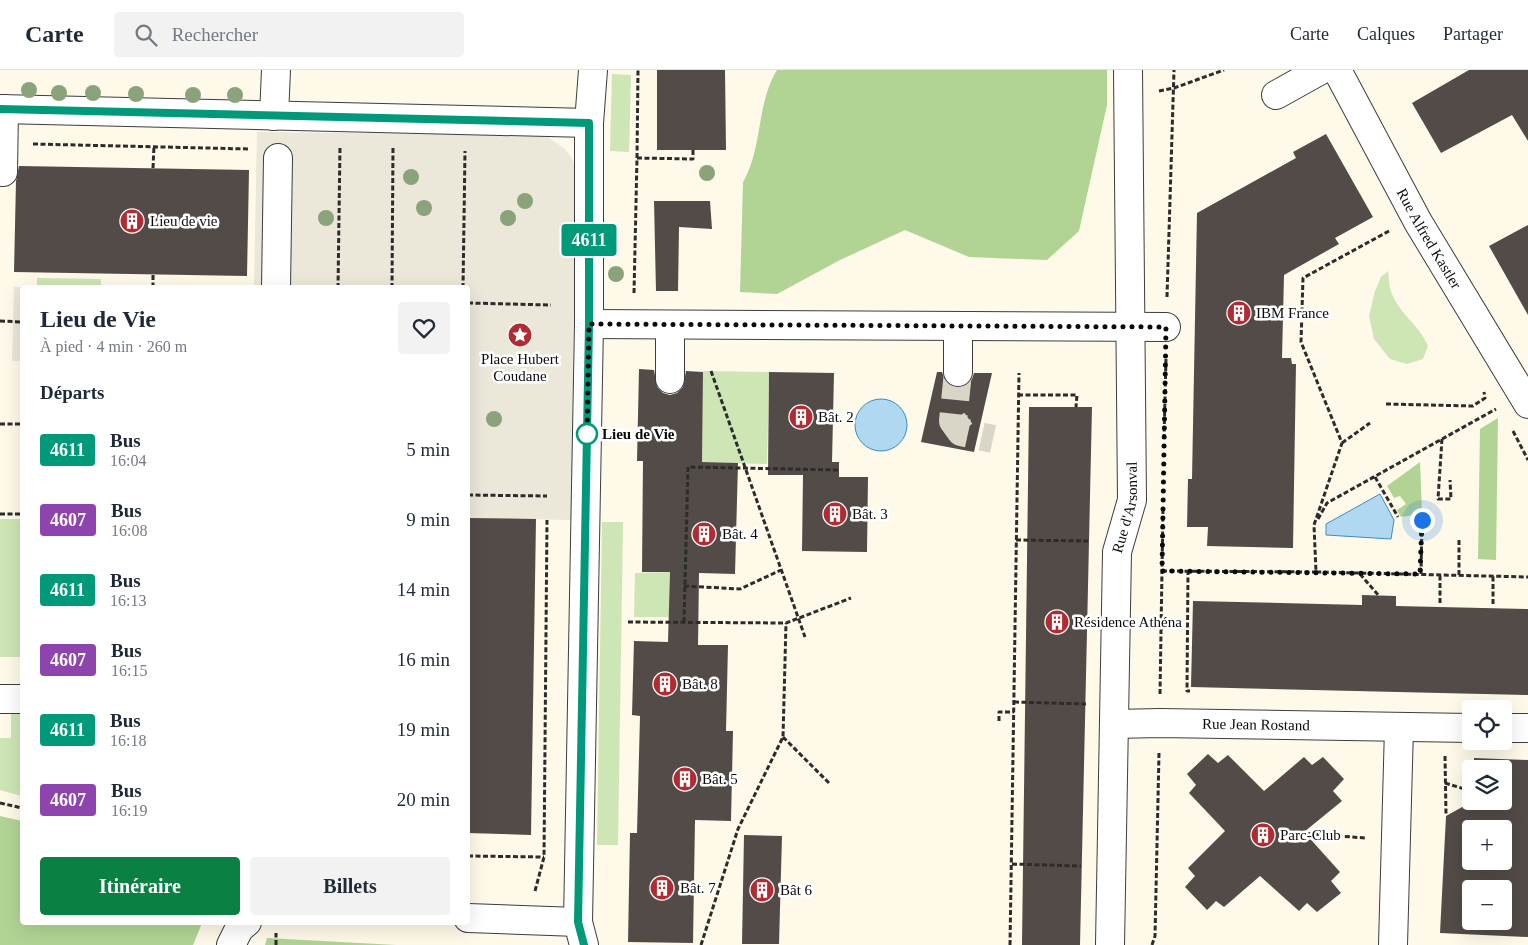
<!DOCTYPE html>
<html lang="fr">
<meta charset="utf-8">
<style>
body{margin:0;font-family:"Times New Roman",serif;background:#f2f2f3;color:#1f2937;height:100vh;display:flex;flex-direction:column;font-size:19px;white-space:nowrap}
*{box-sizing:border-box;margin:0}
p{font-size:16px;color:#747a83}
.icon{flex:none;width:28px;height:28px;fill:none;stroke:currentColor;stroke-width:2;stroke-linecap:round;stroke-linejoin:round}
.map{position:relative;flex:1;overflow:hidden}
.drawer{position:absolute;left:20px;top:215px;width:450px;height:640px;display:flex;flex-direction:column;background:#fff;border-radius:5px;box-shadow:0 5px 20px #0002}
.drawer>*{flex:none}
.badge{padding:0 10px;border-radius:4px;font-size:18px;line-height:32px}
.fabs{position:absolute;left:1462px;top:630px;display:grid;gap:10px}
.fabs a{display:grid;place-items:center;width:50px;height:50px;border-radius:5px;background:#fff;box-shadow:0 5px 20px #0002;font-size:25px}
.you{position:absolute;width:25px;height:25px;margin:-12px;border:4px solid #fff;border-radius:50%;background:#1a73e8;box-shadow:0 0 0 8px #1a73e833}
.map>.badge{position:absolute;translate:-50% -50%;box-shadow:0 0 0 2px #fff}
h2{padding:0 20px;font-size:19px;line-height:45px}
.round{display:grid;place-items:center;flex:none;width:52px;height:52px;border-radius:5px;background:#f2f2f3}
.headline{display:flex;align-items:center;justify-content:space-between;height:85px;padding:0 20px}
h1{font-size:24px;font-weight:700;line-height:38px}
.button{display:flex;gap:10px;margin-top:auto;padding:10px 20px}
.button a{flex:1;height:58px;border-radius:5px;background:#0b8043;color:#fff;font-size:20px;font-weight:700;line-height:58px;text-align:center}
.button a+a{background:#f2f2f3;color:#1f2937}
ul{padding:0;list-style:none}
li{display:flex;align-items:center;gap:15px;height:70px;padding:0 20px}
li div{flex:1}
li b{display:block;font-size:19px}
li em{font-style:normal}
li .badge{min-width:55px;font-weight:700;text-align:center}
header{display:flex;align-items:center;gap:30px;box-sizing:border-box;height:70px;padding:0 25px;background:#fff;border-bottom:1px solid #e0e1e3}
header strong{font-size:24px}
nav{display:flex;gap:28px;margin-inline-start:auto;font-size:18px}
.search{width:350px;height:45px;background:#f2f2f3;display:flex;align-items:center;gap:12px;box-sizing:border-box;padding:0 18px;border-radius:5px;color:#747a83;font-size:19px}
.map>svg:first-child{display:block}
.green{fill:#cee5b5}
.forest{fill:#b1d495}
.plaza{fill:#ebe7d9}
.water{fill:#b0d9f1;stroke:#3c8dc3}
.building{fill:#524b47;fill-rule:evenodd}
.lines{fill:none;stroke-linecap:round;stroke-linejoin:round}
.minor-tunnel{stroke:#d9d5c7;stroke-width:28;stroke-dasharray:28 14;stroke-linecap:butt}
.minor-casing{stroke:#3d3d3d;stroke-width:30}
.path{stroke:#2c2c2c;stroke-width:3;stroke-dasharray:5 2.5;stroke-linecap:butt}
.minor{stroke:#fff;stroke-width:28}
.tree{fill:#8aa37a}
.line-casing{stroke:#fff;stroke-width:11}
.line{stroke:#009a7a;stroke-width:8}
.walk{stroke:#0a0a0a;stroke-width:5;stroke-dasharray:0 9}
.stop-dot{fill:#fff;stroke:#009a7a;stroke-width:2.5}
.labels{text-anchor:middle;stroke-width:5;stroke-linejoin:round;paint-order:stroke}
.poi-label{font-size:15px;fill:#0a0a0a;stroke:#fff;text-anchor:start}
.street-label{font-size:15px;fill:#0a0a0a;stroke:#fff}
.stop-label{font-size:15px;font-weight:bold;fill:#0a0a0a;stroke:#fff;text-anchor:start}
</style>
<header>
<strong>Carte</strong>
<div class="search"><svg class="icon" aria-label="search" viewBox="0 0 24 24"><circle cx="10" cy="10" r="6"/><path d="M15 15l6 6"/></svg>Rechercher</div>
<nav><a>Carte</a><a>Calques</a><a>Partager</a></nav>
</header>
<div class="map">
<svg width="1528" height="875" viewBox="0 0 1528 875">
<rect width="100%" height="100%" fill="#fef9e8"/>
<path class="green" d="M 612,4 L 631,5 L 629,82 L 610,81 Z
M 1388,201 C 1389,208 1389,218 1392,224 C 1400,244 1419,255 1428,276 L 1423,289 L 1407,294 L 1390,289 L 1374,269 L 1369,246 L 1375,221 L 1381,207 Z
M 37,208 L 101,209 L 101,217 L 37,217 Z
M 703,301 L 769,302 L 767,394 L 702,392 Z
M 0,449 L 22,449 L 22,587 L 0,587 Z
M 602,452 L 623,452 L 618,775 L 597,775 Z
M 670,502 L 669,547 L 634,547 L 635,503 Z
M 11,643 L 21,643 L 22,726 L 0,720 L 0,668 L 11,668 Z"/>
<path class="forest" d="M 777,0 L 1107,0 L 1107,35 L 1079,161 L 1047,190 L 969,187 L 905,160 L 840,190 L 777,224 L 740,222 L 743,112 C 763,78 756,34 777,0 Z
M 1498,348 L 1496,490 L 1478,489 L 1480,359 Z
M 1420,392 L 1422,444 L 1401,447 L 1397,440 L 1406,434 L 1400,426 L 1394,428 L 1387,416 Z
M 0,746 L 22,751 L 22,852 L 202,853 L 193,875 L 0,875 Z
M 267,868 L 396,875 L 265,875 Z"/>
<path class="plaza" d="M 257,62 L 545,65 L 565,79 L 573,90 L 576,105 L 571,450 L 468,448 L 468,218 L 254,218 Z
M 14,217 L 35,217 L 22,218 L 22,291 L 12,291 Z"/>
<path class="water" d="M855 355a26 26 0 1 1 52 0a26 26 0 1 1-52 0Z
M 1380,424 L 1394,450 L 1391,469 L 1326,465 L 1326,454 Z"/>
<path class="building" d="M 657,0 L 725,0 L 726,80 L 657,80 Z
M 1469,0 L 1528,0 L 1528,71 L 1512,45 L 1441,83 L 1412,33 Z
M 1326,64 L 1373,147 L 1335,168 L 1339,174 L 1284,205 L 1282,288 L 1291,288 L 1292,294 L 1296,294 L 1293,478 L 1207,476 L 1208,457 L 1187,457 L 1188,409 L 1192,409 L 1197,143 L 1296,88 L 1293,82 Z
M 19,96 L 249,100 L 247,206 L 14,202 L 16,111 Z
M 654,131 L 710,131 L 712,159 L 679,157 L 678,221 L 656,221 Z
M 1528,155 L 1528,245 L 1489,176 Z
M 639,299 L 654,300 L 657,317 L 663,323 L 670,325 L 677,323 L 683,317 L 686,301 L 703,302 L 702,392 L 738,393 L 735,504 L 699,503 L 698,575 L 728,575 L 726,661 L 733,661 L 731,751 L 695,750 L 693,873 L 628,872 L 630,763 L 637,763 L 640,646 L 632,645 L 634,571 L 668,572 L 670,502 L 642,502 L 643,391 L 637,391 Z
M 769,302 L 834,303 L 832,392 L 839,392 L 839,407 L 868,407 L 867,482 L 802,481 L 803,405 L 768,405 Z
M 937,302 L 942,302 L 945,310 L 951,316 L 958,318 L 966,315 L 972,309 L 974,303 L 992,303 L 974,382 L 921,372 Z
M 1029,337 L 1092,337 L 1080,875 L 1022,875 Z
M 468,448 L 536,449 L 531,765 L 468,763 Z
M 1362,525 L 1396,526 L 1396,536 L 1528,539 L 1528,625 L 1191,617 L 1193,531 L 1362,535 Z
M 1208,684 L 1218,693 L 1228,685 L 1264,721 L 1304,687 L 1312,695 L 1323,687 L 1344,709 L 1333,721 L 1342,731 L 1304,762 L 1340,802 L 1331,811 L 1341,823 L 1317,842 L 1307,833 L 1299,841 L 1260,806 L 1224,837 L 1216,831 L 1207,840 L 1185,817 L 1195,806 L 1188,798 L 1225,761 L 1189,723 L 1196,715 L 1187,704 Z
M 1474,688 L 1528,690 L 1528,867 L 1440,863 L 1446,746 L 1473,731 L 1504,731 L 1504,699 L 1474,699 ZM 1471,759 L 1504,759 L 1504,791 L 1471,791 ZM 1471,819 L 1504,819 L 1504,851 L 1471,851 Z
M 744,765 L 782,766 L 779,874 L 742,874 Z"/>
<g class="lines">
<path class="minor-tunnel" d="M 958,302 L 953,351 L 961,362 L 993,369"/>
<defs>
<g id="minor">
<path id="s1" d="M 1337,0 L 1418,152 L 1528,334"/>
<path d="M 1276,25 L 1321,0"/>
<path d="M 0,39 L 589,53"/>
<path d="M 274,46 L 276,0"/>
<path d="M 3,102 L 4,39"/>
<path d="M 276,218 L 278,88"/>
<path d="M 589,254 L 1166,257"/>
<path d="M 958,302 L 958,256"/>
<path d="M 670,309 L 670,255"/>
<path d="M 0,629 L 22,629"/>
<path id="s2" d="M 1114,654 L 1160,653 L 1471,658"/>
<path d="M 1504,658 L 1528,658"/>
<path d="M 468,848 L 578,852"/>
<path d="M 231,875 L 239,859 L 247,852"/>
<path d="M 584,875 L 578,852 L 589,254 L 589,53 L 593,0"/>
<path id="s3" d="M 1110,875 L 1117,482 L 1132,430 L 1128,0"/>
<path d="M 1393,875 L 1399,658"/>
</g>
</defs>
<use href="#minor" class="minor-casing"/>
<path class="path" d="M 1159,21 L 1174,18 L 1224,0
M 33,74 L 249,79
M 637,88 L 638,0
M 153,98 L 154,76
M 1389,161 L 1303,208 L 1301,272 L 1342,373 L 1314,455 L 1316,502 L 1528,507
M 153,205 L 153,218
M 338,218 L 340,76
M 392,218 L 393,77
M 463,218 L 465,81
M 634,223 L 637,88 L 693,89 L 693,80
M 1167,227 L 1174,0
M 468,233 L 551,235
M 0,251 L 22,252
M 711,301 L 805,567
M 1018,325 L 1077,325 L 1076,337
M 1386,334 L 1473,336 L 1485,328 L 1484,322
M 0,354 L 22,354
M 1513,361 L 1528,390
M 1164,369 L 1166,288
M 1442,369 L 1438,429 L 1451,429 L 1450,410
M 1342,373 L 1370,353
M 1375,407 L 1398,447
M 468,425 L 547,426
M 0,444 L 22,444
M 1318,449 L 1327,433 L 1496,339
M 1016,470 L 1088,471
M 1188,500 L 1187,621 L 1190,621
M 1162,501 L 1316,502
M 1360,504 L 1379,526
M 1421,504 L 1422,450
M 1459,505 L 1459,470
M 684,516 L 740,519 L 781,500
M 1440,533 L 1440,505
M 1493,534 L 1493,506
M 628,552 L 786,553 L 851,528
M 684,552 L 688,397 L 839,400
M 1160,624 L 1163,438
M 1014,632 L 1086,634
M 999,651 L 999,642 L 1014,642
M 783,667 L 830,714
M 1445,686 L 1446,744
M 1445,713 L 1471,721
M 0,733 L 22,738
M 1300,763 L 1365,768
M 468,786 L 544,787
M 1012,794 L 1081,796
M 535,821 L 544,787 L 547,450
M 276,875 L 276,863
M 701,875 L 738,759 L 783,667 L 786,553
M 1010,875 L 1019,303
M 1152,875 L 1155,866 L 1159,683"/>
<use href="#minor" class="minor"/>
</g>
<g class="tree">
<circle cx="29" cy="20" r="8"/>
<circle cx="59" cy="23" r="8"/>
<circle cx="93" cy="23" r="8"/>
<circle cx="136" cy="24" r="8"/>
<circle cx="193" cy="25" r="8"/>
<circle cx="235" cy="25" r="8"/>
<circle cx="707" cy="103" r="8"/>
<circle cx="411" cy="107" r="8"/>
<circle cx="525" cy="131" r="8"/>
<circle cx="424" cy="138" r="8"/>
<circle cx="326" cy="148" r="8"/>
<circle cx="508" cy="148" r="8"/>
<circle cx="616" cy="204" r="8"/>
<circle cx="494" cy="349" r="8"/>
</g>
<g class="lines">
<defs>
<path id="line" d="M 0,39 L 589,53 L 589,254 L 578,852 L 584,875"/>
</defs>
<use href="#line" class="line-casing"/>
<use href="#line" class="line"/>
<path class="walk" d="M 587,364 L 587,366 L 589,254 L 1166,257 L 1162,501 L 1420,504 L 1422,450"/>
</g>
<defs>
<symbol id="building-disc" viewBox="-11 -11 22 22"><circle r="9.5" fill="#b02c32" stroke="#fff"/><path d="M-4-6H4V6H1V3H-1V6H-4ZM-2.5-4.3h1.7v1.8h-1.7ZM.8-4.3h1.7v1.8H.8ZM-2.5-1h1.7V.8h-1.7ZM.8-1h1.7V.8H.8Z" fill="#fff"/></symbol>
<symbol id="sight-disc" viewBox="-11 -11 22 22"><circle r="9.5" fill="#b02c32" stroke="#fff"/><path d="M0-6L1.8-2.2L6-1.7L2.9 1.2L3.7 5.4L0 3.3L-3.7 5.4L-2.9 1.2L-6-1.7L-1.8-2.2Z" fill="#fff"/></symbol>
</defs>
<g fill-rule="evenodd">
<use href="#building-disc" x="118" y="137" width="28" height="28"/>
<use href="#building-disc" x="1225" y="229" width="28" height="28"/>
<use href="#sight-disc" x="506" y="251" width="28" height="28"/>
<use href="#building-disc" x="787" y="333" width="28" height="28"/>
<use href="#building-disc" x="821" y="430" width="28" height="28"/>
<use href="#building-disc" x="690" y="450" width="28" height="28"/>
<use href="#building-disc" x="1043" y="538" width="28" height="28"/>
<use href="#building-disc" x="651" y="600" width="28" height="28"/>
<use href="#building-disc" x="671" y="695" width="28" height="28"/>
<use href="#building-disc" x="1249" y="751" width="28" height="28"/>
<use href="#building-disc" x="648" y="804" width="28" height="28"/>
<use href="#building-disc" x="748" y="806" width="28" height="28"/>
</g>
<circle class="stop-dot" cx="587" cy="364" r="10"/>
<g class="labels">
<g class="poi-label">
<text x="150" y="156">Lieu de vie</text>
<text x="1256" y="248">IBM France</text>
<text x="520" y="294" text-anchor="middle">Place Hubert<tspan x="520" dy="17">Coudane</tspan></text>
<text x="818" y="352">Bât. 2</text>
<text x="852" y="449">Bât. 3</text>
<text x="722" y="469">Bât. 4</text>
<text x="1074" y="557">Résidence Athéna</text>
<text x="682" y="619">Bât. 8</text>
<text x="702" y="714">Bât. 5</text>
<text x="1280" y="770">Parc-Club</text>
<text x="680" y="823">Bât. 7</text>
<text x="780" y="825">Bât 6</text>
</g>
<g class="street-label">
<text dy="5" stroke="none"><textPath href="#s1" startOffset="192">Rue Alfred Kastler</textPath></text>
<text dy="5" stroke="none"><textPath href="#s3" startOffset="439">Rue d'Arsonval</textPath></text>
<text dy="5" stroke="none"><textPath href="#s2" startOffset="142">Rue Jean Rostand</textPath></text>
</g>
<g class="stop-label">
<text x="602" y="369">Lieu de Vie</text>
</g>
</g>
</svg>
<div class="fabs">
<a><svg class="icon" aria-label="locate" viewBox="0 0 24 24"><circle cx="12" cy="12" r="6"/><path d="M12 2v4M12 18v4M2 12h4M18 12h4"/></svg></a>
<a><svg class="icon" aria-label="layers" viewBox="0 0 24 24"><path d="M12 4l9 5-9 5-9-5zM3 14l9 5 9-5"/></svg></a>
<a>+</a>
<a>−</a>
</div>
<div class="you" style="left:1422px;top:450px"></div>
<b class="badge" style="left:589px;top:170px;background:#009a7a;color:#fff">4611</b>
<section class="drawer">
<div class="headline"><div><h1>Lieu de Vie</h1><p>À pied · 4 min · 260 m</p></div><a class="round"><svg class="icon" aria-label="heart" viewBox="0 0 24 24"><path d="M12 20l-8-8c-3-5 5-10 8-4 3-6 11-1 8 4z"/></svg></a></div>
<h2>Départs</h2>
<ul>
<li><span class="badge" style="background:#009a7a;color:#fff">4611</span><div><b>Bus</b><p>16:04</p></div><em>5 min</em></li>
<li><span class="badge" style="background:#8e44ad;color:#fff">4607</span><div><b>Bus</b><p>16:08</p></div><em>9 min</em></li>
<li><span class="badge" style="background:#009a7a;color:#fff">4611</span><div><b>Bus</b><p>16:13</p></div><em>14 min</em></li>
<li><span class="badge" style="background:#8e44ad;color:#fff">4607</span><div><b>Bus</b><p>16:15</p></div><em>16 min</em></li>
<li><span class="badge" style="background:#009a7a;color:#fff">4611</span><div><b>Bus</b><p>16:18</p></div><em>19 min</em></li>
<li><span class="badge" style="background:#8e44ad;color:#fff">4607</span><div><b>Bus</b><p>16:19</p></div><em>20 min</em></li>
</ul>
<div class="button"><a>Itinéraire</a><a>Billets</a></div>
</section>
</div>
